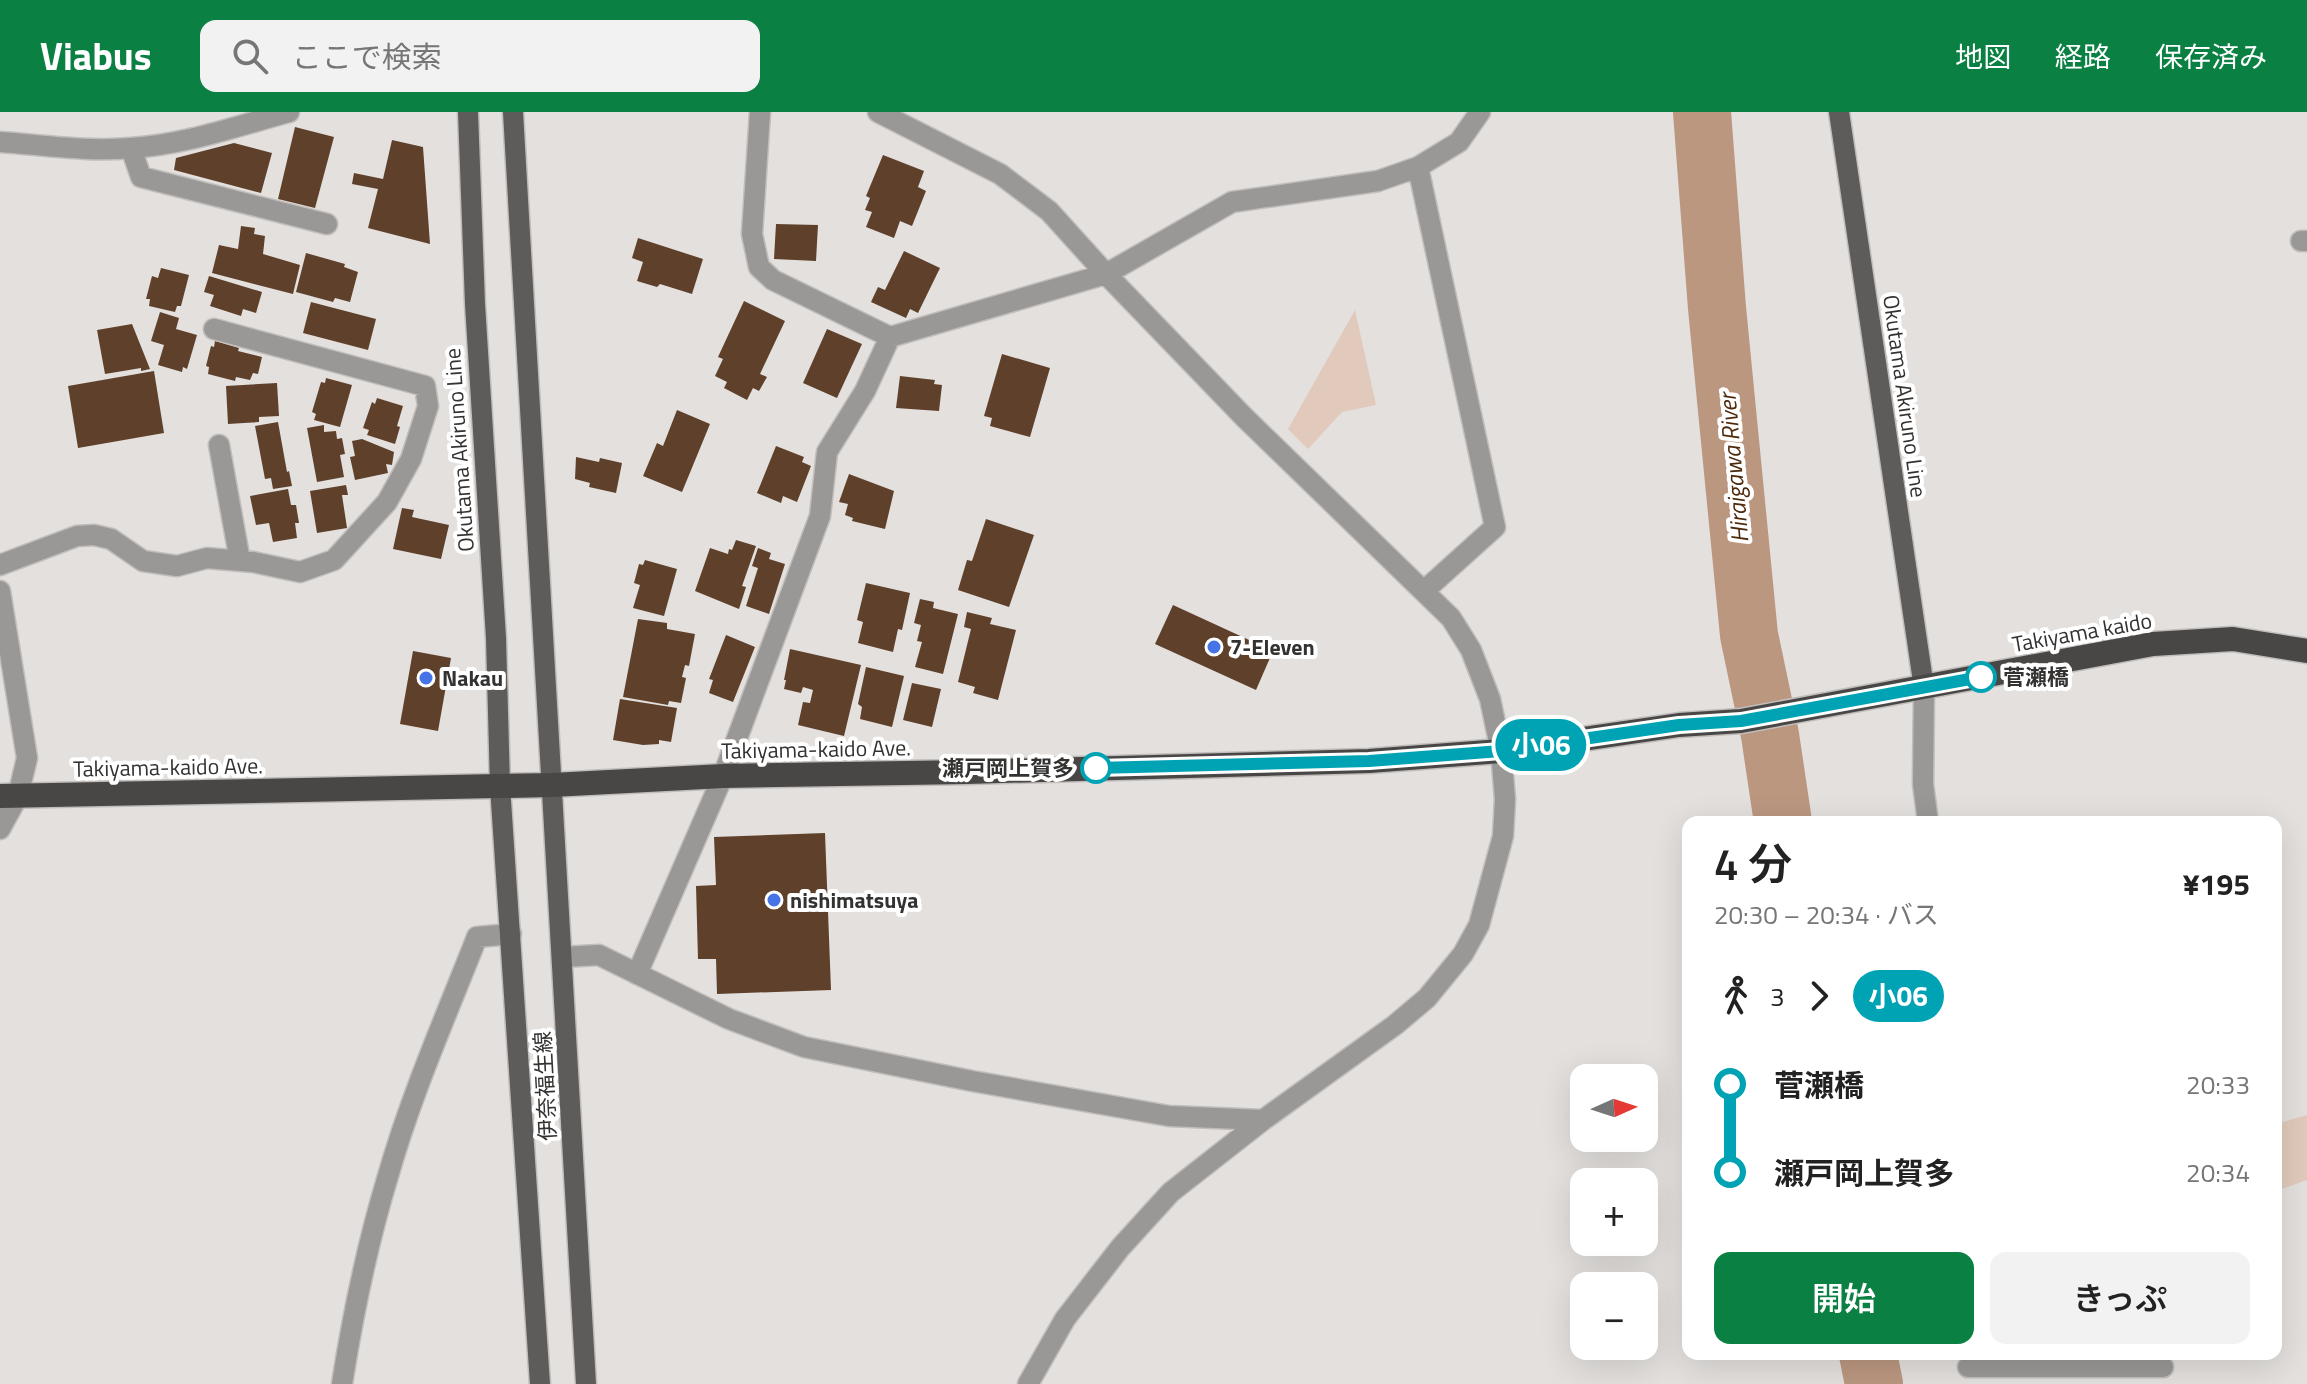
<!DOCTYPE html>
<html lang="ja">
<meta charset="utf-8">
<style>
body{margin:0;font-family:"Titillium Web","Noto Sans JP",sans-serif;background:#f2f2f2;color:#222;height:100vh;display:flex;flex-direction:column;font-size:30px;white-space:nowrap}
*{box-sizing:border-box;margin:0}
p{font-size:26px;color:#767676}
.icon{flex:none;width:44px;height:44px;fill:none;stroke:currentColor;stroke-width:2;stroke-linecap:round;stroke-linejoin:round}
.map{position:relative;flex:1;overflow:hidden}
.drawer{position:absolute;left:1682px;top:704px;width:600px;height:544px;display:flex;flex-direction:column;background:#fff;border-radius:16px;box-shadow:0 8px 32px #0002}
.drawer>*{flex:none}
.badge{padding:0 16px;border-radius:26px;font-size:28px;line-height:52px}
.needle{width:52px;rotate:87deg}
.fabs{position:absolute;left:1570px;top:952px;display:grid;gap:16px}
.fabs a{display:grid;place-items:center;width:88px;height:88px;border-radius:16px;background:#fff;box-shadow:0 8px 32px #0002;font-size:40px}
.map>.badge{position:absolute;translate:-50% -50%;box-shadow:0 0 0 4px #fff}
.legs{display:flex;align-items:center;gap:12px;height:88px;padding:0 32px;font-size:26px}
.legs p{margin-inline-start:auto}
.summary{display:flex;align-items:center;justify-content:space-between;height:136px;padding:0 32px}
h1{font-size:44px;font-weight:600;line-height:60px}
.cta{display:flex;gap:16px;margin-top:auto;padding:16px 32px}
.cta a{flex:1;height:92px;border-radius:16px;background:#0b8043;color:#fff;font-size:32px;font-weight:600;line-height:92px;text-align:center}
.cta a+a{background:#f2f2f2;color:#222}
ul{padding:0 32px;list-style:none}
li{display:flex;align-items:center;gap:28px;height:88px;font-size:30px}
li i{display:grid;place-items:center;width:12px;height:100%;margin:0 10px;background:currentColor}
li i::after{content:'';width:20px;height:20px;margin:-10px;border:6px solid;border-radius:50%;background:#fff}
li p{margin-inline-start:auto}
li:first-child i{background:linear-gradient(#0000 50%,currentColor 0)}
li:last-child i{background:linear-gradient(currentColor 50%,#0000 0)}
header{display:flex;align-items:center;gap:48px;box-sizing:border-box;height:112px;padding:0 40px;background:#0b8043;color:#fff}
header strong{font-size:38px}
nav{display:flex;gap:44px;margin-inline-start:auto;font-size:28px}
.search{width:560px;height:72px;background:#f2f2f2;display:flex;align-items:center;gap:20px;box-sizing:border-box;padding:0 28px;border-radius:16px;color:#767676;font-size:30px}
.map>svg:first-child{display:block}
.green{fill:#e1cabb}
.lines{fill:none;stroke-linecap:round;stroke-linejoin:round}
.river{stroke:#bb9780;stroke-width:58}
.building{fill:#5f402b}
.minor-casing{stroke:#c0bdbb;stroke-width:23}
.major-casing{stroke:#c0bdbb;stroke-width:23}
.highway-casing{stroke:#c0bdbb;stroke-width:27}
.minor{stroke:#999897;stroke-width:20}
.major{stroke:#5e5c5a;stroke-width:20}
.highway{stroke:#494745;stroke-width:24}
.line-1-casing{stroke:#fff;stroke-width:18}
.line-1{stroke:#00a3b4;stroke-width:12}
.poi-dot{fill:#4673e5;stroke:#fff;stroke-width:3}
.stop-1-dot{fill:#fff;stroke:#00a3b4;stroke-width:4}
.labels{text-anchor:middle;stroke-width:8;stroke-linejoin:round;paint-order:stroke}
.street-label{font-size:22px;fill:#333231;stroke:#fff}
.poi-label{font-size:22px;font-weight:bold;fill:#333231;stroke:#fff;text-anchor:start}
.stop-label{font-size:22px;font-weight:bold;fill:#333231;stroke:#fff;text-anchor:start}
.water-label{font-size:24px;font-style:italic;fill:#4e2a0d;stroke:#fff}
</style>
<header>
<strong>Viabus</strong>
<div class="search"><svg class="icon" aria-label="search" viewBox="0 0 24 24"><circle cx="10" cy="10" r="6"/><path d="M15 15l6 6"/></svg>ここで検索</div>
<nav><a>地図</a><a>経路</a><a>保存済み</a></nav>
</header>
<div class="map">
<svg width="2307" height="1272" viewBox="0 0 2307 1272">
<rect width="100%" height="100%" fill="#e3e0de"/>
<path class="green" d="M 1355,198 L 1376,293 L 1342,300 L 1308,337 L 1288,317 Z
M 2307,1003 L 2307,1068 L 2276,1079 L 2276,1012 Z"/>
<g class="lines">
<path class="river" d="M 1702,0 L 1717,196 L 1749,523 L 1770,623 L 1783,710
M 1868,1242 L 1874,1272"/>
</g>
<path class="building" d="M 295,15 L 334,25 L 315,96 L 278,87 Z
M 392,28 L 423,35 L 430,132 L 368,116 L 378,77 L 352,72 L 354,61 L 383,67 Z
M 234,31 L 272,41 L 261,81 L 174,58 L 176,46 Z
M 883,43 L 924,59 L 918,75 L 926,79 L 912,114 L 900,109 L 894,126 L 866,115 L 872,100 L 865,98 L 870,86 L 866,84 Z
M 776,112 L 818,113 L 816,149 L 774,147 Z
M 241,114 L 255,116 L 254,122 L 265,124 L 263,142 L 300,153 L 293,182 L 212,161 L 219,133 L 238,137 Z
M 638,126 L 703,147 L 692,182 L 660,172 L 657,175 L 637,169 L 643,150 L 632,146 Z
M 904,139 L 940,156 L 918,201 L 910,197 L 906,206 L 871,190 L 878,175 L 885,178 Z
M 306,141 L 345,152 L 344,155 L 358,160 L 350,190 L 335,186 L 333,190 L 296,180 Z
M 161,156 L 189,163 L 181,194 L 177,194 L 175,200 L 149,194 L 150,187 L 146,187 L 152,164 L 158,166 Z
M 209,164 L 262,180 L 256,201 L 243,197 L 241,204 L 210,194 L 214,183 L 204,180 Z
M 744,189 L 785,209 L 760,262 L 767,265 L 759,279 L 753,276 L 747,288 L 724,276 L 727,270 L 715,264 L 723,247 L 718,245 Z
M 311,190 L 376,207 L 368,238 L 303,221 Z
M 160,200 L 179,206 L 176,217 L 197,223 L 187,257 L 183,255 L 182,260 L 158,253 L 164,233 L 151,229 Z
M 132,212 L 150,257 L 141,259 L 141,256 L 105,262 L 97,218 Z
M 827,217 L 862,232 L 837,286 L 803,271 Z
M 215,229 L 239,236 L 238,239 L 262,245 L 258,262 L 253,261 L 250,268 L 236,265 L 235,269 L 208,262 L 209,255 L 206,254 L 211,234 L 214,235 Z
M 1002,242 L 1050,256 L 1030,325 L 990,314 L 992,306 L 984,304 Z
M 154,259 L 164,321 L 78,336 L 68,274 Z
M 900,264 L 935,268 L 934,272 L 942,273 L 939,299 L 896,296 Z
M 326,266 L 352,273 L 340,315 L 314,308 L 316,302 L 312,300 L 321,270 L 325,271 Z
M 277,271 L 279,304 L 259,305 L 259,310 L 228,312 L 226,274 Z
M 377,286 L 403,294 L 397,314 L 400,315 L 395,332 L 367,323 L 369,318 L 363,316 L 372,290 L 375,292 Z
M 677,298 L 710,312 L 682,380 L 643,364 L 657,331 L 663,334 Z
M 278,310 L 287,360 L 289,359 L 292,374 L 273,377 L 271,366 L 265,367 L 255,314 Z
M 324,313 L 324,320 L 336,319 L 337,327 L 342,326 L 345,342 L 340,343 L 344,365 L 317,370 L 307,316 Z
M 362,327 L 394,340 L 392,353 L 386,352 L 388,361 L 355,368 L 350,345 L 355,344 L 352,329 Z
M 776,334 L 804,345 L 802,350 L 811,354 L 797,390 L 783,384 L 781,391 L 757,381 Z
M 576,345 L 599,350 L 600,346 L 622,351 L 616,381 L 589,375 L 590,371 L 575,367 Z
M 849,362 L 894,379 L 885,417 L 852,409 L 853,406 L 845,403 L 848,392 L 839,390 Z
M 346,373 L 348,383 L 342,383 L 347,416 L 317,421 L 310,379 Z
M 288,377 L 291,393 L 296,393 L 299,411 L 295,411 L 297,426 L 273,430 L 269,411 L 256,413 L 250,384 Z
M 402,396 L 414,398 L 412,405 L 449,413 L 441,447 L 393,437 Z
M 986,407 L 1034,423 L 1009,495 L 958,478 L 967,448 L 972,449 Z
M 736,428 L 756,434 L 742,474 L 746,475 L 739,497 L 695,479 L 710,436 L 728,442 L 729,437 L 732,438 Z
M 758,436 L 771,441 L 769,447 L 785,452 L 769,502 L 746,494 L 758,456 L 752,454 Z
M 645,448 L 677,457 L 664,504 L 633,496 L 640,473 L 634,471 L 639,452 L 643,453 Z
M 866,471 L 910,481 L 902,518 L 898,517 L 893,540 L 858,531 L 863,510 L 857,508 Z
M 920,487 L 934,490 L 933,496 L 958,502 L 943,562 L 915,555 L 922,530 L 917,529 L 921,513 L 914,511 Z
M 1173,493 L 1273,539 L 1256,578 L 1155,532 Z
M 967,500 L 992,506 L 990,512 L 1016,518 L 998,588 L 973,581 L 975,575 L 958,570 L 971,517 L 964,515 Z
M 638,507 L 667,511 L 667,517 L 695,522 L 689,554 L 685,553 L 682,565 L 686,566 L 681,591 L 669,589 L 668,593 L 623,585 Z
M 726,523 L 755,535 L 733,590 L 709,581 L 713,568 L 709,567 Z
M 790,537 L 861,553 L 844,624 L 798,613 L 803,590 L 810,591 L 813,578 L 803,575 L 801,581 L 784,577 L 786,568 L 784,568 Z
M 413,539 L 451,546 L 438,619 L 400,612 Z
M 866,555 L 904,564 L 892,615 L 860,607 L 862,595 L 858,592 Z
M 912,571 L 941,577 L 932,615 L 903,608 Z
M 620,587 L 677,596 L 671,630 L 659,628 L 659,632 L 643,633 L 613,628 Z
M 825,721 L 831,878 L 717,882 L 716,847 L 698,847 L 696,774 L 716,773 L 714,725 Z"/>
<g class="lines">
<defs>
<path id="minor" d="M 760,0 L 752,122 L 759,155 L 773,168 L 890,225 L 1106,162 L 1232,90 L 1378,69 L 1418,55 L 1459,30 L 1480,0
M 878,0 L 1000,62 L 1049,99 L 1106,162 L 1244,305 L 1451,506 L 1471,538 L 1490,587 L 1501,639 L 1505,687 L 1503,724 L 1479,813 L 1463,842 L 1427,886 L 1395,913 L 1263,1008 L 1171,1080 L 1120,1136 L 1065,1207 L 1028,1272
M 0,30 C 43,33 88,40 131,36 C 184,33 237,14 289,0
M 131,36 L 141,65 L 327,112
M 1418,55 L 1495,415 L 1424,479
M 2301,129 L 2307,129
M 219,333 L 240,449
M 0,453 L 77,424 L 94,423 L 111,427 L 143,449 L 177,454 L 207,446 L 253,450 L 300,460 L 334,448 L 387,390 L 411,347 L 428,294 L 425,274 L 214,217
M 0,479 L 27,646 L 18,684 L 0,717
M 1924,576 L 1923,672 L 1928,710
M 562,845 L 599,843 L 729,907 L 804,935 L 972,969 L 1169,1004 L 1263,1008
M 637,862 L 723,664 L 820,404 L 827,340 L 865,279 L 890,225
M 1968,1255 L 2163,1255
M 342,1272 C 353,1202 367,1133 388,1064 C 411,983 446,904 477,825 L 511,822"/>
<path id="major" d="M 468,0 L 475,192 L 496,526 L 500,674 L 540,1272
M 513,0 L 586,1272
M 1839,0 L 1924,576"/>
<path id="highway" d="M 0,684 L 552,673 L 723,664 L 967,660 L 1369,649 L 1501,639 L 1679,613 L 1741,609 L 2153,532 L 2233,527 L 2307,539"/>
</defs>
<use href="#minor" class="minor-casing"/>
<use href="#major" class="major-casing"/>
<use href="#highway" class="highway-casing"/>
<use href="#minor" class="minor"/>
<use href="#major" class="major"/>
<use href="#highway" class="highway"/>
</g>
<g class="lines">
<defs>
<path id="line-1" d="M 1096,656 L 1369,649 L 1501,639 L 1679,613 L 1741,609 L 1981,565"/>
</defs>
<use href="#line-1" class="line-1-casing"/>
<use href="#line-1" class="line-1"/>
</g>
<g class="poi-dot">
<circle cx="1214" cy="535" r="8"/>
<circle cx="426" cy="566" r="8"/>
<circle cx="774" cy="788" r="8"/>
</g>
<g class="stop-1-dot">
<circle cx="1981" cy="565" r="14"/>
<circle cx="1096" cy="656" r="14"/>
</g>
<g class="labels">
<g class="street-label">
<text transform="translate(1905 284) rotate(82)" y="8">Okutama Akiruno Line</text>
<text transform="translate(459 338) rotate(-94)" y="8">Okutama Akiruno Line</text>
<text transform="translate(2082 520) rotate(-10)" y="8">Takiyama kaido</text>
<text transform="translate(816 637) rotate(-1)" y="8">Takiyama-kaido Ave.</text>
<text transform="translate(168 655) rotate(-1)" y="8">Takiyama-kaido Ave.</text>
<text transform="translate(545 974) rotate(-93)" y="8">伊奈福生線</text>
</g>
<g class="poi-label">
<text x="1230" y="543">7-Eleven</text>
<text x="442" y="574">Nakau</text>
<text x="790" y="796">nishimatsuya</text>
</g>
<g class="stop-label">
<text x="2003" y="573">菅瀬橋</text>
<text x="1074" y="664" text-anchor="end">瀬戸岡上賀多</text>
</g>
<g class="water-label">
<text transform="translate(1734 356) rotate(-95)" y="8">Hiraigawa River</text>
</g>
</g>
</svg>
<div class="fabs">
<a><svg class="needle" viewBox="-14 -14 28 28"><path d="M0-13l5 13h-10z" fill="#e53935"/><path d="M0 13l5-13h-10z" fill="#767676"/></svg></a>
<a>+</a>
<a>−</a>
</div>
<b class="badge" style="left:1541px;top:633px;background:#00a3b4;color:#fff">小06</b>
<section class="drawer">
<div class="summary"><div><h1>4 分</h1><p>20:30 – 20:34 · バス</p></div><b>¥195</b></div>
<div class="legs"><svg class="icon" aria-label="walk" viewBox="0 0 24 24"><circle cx="13" cy="4" r="2"/><path d="M13 8l-2 6 4 7M11 14l-3 7M7 12l3-4h3l4 4"/></svg>3<svg class="icon" aria-label="forward" viewBox="0 0 24 24"><path d="M9 5l7 7-7 7"/></svg><b class="badge" style="background:#00a3b4;color:#fff">小06</b></div>
<ul>
<li><i style="color:#00a3b4"></i><b>菅瀬橋</b><p>20:33</p></li>
<li><i style="color:#00a3b4"></i><b>瀬戸岡上賀多</b><p>20:34</p></li>
</ul>
<div class="cta"><a>開始</a><a>きっぷ</a></div>
</section>
</div>
